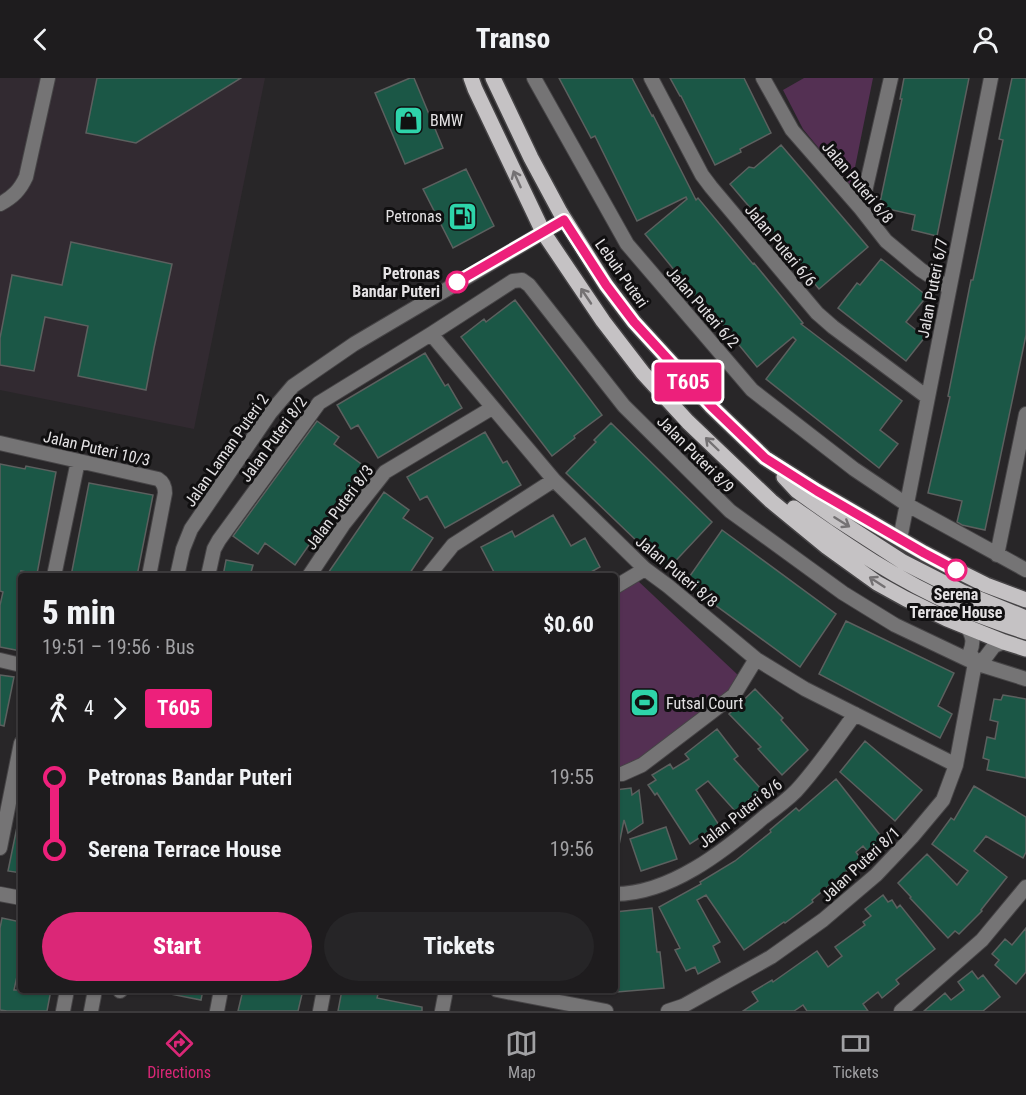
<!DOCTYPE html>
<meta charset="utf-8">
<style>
body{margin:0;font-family:"Roboto Condensed",sans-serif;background:#262527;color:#f1f3f6;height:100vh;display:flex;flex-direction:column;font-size:22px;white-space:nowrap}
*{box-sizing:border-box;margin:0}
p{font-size:20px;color:#a1a1a4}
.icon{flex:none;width:33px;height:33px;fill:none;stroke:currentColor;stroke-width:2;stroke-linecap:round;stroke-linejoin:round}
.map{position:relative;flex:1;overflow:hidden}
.drawer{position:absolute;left:18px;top:495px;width:600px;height:420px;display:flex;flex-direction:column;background:#1e1c1e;border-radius:6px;box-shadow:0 2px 4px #0004,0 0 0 2px #3c3a3c}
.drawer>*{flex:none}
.badge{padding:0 12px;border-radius:4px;font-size:21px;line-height:39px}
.map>.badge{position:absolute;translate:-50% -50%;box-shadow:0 0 0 3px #fff}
.legs{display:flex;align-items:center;gap:9px;height:66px;padding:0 24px;font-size:20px}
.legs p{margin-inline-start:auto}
.headline{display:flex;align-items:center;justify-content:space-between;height:102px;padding:0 24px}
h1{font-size:33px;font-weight:800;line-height:45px}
.button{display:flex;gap:12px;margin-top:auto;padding:12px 24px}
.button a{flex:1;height:69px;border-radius:36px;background:#db2777;color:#fff;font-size:24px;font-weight:800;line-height:69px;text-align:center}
.button a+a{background:#262527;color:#f1f3f6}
ul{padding:0 24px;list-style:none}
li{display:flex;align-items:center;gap:21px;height:72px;font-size:22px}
li i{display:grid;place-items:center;width:9px;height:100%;margin:0 8px;background:currentColor}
li i::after{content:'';width:15px;height:15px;margin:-8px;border:4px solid;border-radius:50%;background:#1e1c1e}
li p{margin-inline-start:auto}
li:first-child i{background:linear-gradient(#0000 50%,currentColor 0)}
li:last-child i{background:linear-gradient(currentColor 50%,#0000 0)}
header{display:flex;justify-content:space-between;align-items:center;height:78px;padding:0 24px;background:#1e1c1e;font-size:27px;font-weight:800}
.menu{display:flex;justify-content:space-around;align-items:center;height:84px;border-top:2px solid #3c3a3c;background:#1e1c1e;font-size:16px;color:#a1a1a4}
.menu a{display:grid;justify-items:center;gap:3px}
.menu .selected{color:#db2777}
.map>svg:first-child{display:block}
.built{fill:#322a31}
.green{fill:#543053}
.building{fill:#1b5746;stroke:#5c605f;stroke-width:1.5}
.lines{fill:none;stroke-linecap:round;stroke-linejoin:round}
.minor-casing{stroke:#464446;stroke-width:16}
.major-casing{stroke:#464446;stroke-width:18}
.minor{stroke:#757475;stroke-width:14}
.major{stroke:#c5c2c4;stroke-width:15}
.oneway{stroke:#747173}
.line-1-casing{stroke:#fff;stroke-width:14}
.line-1{stroke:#ed207b;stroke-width:9}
.stop-1-dot{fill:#fff;stroke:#ed207b;stroke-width:3}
.labels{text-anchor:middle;stroke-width:6;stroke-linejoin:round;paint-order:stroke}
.poi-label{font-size:16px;fill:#e4e2e4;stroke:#100f10;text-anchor:start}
.street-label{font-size:16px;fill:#e4e2e4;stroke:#100f10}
.stop-label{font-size:16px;font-weight:bold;fill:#e4e2e4;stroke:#100f10;text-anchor:end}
</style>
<header><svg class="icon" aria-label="back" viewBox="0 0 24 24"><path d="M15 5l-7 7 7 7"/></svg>Transo<svg class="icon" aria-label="person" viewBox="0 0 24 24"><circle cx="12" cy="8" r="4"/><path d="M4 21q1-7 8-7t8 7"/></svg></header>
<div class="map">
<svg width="1026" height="933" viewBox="0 0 1026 933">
<rect width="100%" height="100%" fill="#282628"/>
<path class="built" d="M 0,0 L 265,0 L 194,351 L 0,312 Z"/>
<path class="green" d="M 804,0 L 873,0 L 851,109 L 803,51 L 783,12 Z
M 637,502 L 739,598 L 734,610 L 628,691 L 615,691 L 615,515 Z"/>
<path class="building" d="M 97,0 L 241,0 L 136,65 L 86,55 Z
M 410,0 L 414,0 L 443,70 L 405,86 L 375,15 Z
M 559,0 L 632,0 L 652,38 L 653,37 L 696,122 L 698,120 L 753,186 L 754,185 L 803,245 L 801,246 L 902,323 L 880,352 L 898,366 L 879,390 L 766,301 L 796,262 L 793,259 L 757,289 L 698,217 L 696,219 L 645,156 L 687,121 L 686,119 L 637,143 L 595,58 L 591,60 Z
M 670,0 L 744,0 L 771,55 L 740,71 L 741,74 L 715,87 L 681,18 L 680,18 Z
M 904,0 L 969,0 L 937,158 L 912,152 L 915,137 L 879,129 L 902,21 L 900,21 Z
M 1012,0 L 1026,0 L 1026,257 L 985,452 L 962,447 L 957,444 L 962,423 L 928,415 L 950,319 L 948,318 L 971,202 L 973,202 L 1003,62 L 999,61 Z
M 781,67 L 868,169 L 819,211 L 730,106 L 749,89 L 754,90 Z
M 466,91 L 494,148 L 453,170 L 423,111 Z
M 71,164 L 172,186 L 154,270 L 146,312 L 78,298 L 88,248 L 45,239 L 34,293 L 0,287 L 0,260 L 12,197 L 62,207 Z
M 881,181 L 927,218 L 906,244 L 925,259 L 906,283 L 838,230 L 857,205 L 860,207 Z
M 515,222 L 602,337 L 574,358 L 575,360 L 552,378 L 461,259 L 484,241 L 486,244 Z
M 425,275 L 445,308 L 448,306 L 462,330 L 378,380 L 358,347 L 351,351 L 337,327 Z
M 317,343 L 339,359 L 334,366 L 364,388 L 295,487 L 265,465 L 258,476 L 233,458 Z
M 611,345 L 712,444 L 667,492 L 566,395 L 596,364 L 594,362 Z
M 485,354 L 503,385 L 507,383 L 521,407 L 445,450 L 427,418 L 420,422 L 407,399 Z
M 0,386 L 25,391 L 26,388 L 56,394 L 37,496 L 21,493 L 21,573 L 0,569 L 0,527 L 3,514 L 0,513 Z
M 89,405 L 153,417 L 137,498 L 71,498 Z
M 384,414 L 409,432 L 403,440 L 433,460 L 408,498 L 326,498 Z
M 553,437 L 571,468 L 585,460 L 600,489 L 584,498 L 496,498 L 481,469 L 512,453 L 515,459 Z
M 722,452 L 836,536 L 800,589 L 685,505 Z
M 226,482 L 253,487 L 250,498 L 223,498 Z
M 846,543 L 954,595 L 938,628 L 952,636 L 940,660 L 819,596 Z
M 0,597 L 14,599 L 4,648 L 0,647 Z
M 755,611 L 783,640 L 781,642 L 808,672 L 782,697 L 758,671 L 761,669 L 729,636 Z
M 1003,617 L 1026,621 L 1026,700 L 987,692 L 989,682 L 983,680 L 987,659 L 995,661 L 998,644 L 990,642 L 994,621 L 1001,622 Z
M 717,651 L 738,678 L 734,681 L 761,711 L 736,734 L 708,703 L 696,712 L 719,747 L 690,766 L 657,715 L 655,717 L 648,707 L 656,702 L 652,697 L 670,686 L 673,691 L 689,681 L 685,676 Z
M 865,663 L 922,712 L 895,743 L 840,694 Z
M 836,701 L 884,762 L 869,775 L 863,768 L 856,774 L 861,781 L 812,822 L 813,824 L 785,845 L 784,844 L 744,872 L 706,817 L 697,822 L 720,864 L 713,868 L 720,884 L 698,896 L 695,889 L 686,893 L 675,872 L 680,870 L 659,829 L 701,806 L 700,804 L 735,783 L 771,754 L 770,752 L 796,730 L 799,733 Z
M 974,708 L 1026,739 L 1026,774 L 1023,780 L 986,758 L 974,773 L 1007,799 L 981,832 L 982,833 L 959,856 L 955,853 L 948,860 L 910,820 L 911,819 L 898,805 L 927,776 L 957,807 L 968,793 L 932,766 L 951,740 L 954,742 Z
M 631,710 L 632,717 L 639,712 L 643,745 L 628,755 L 624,742 L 619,767 L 615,766 L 615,712 Z
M 17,749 L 21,750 L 21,795 L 8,793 Z
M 666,749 L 677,781 L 641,793 L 630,761 Z
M 883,817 L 888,824 L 892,822 L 897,830 L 900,827 L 935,871 L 896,902 L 899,906 L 882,920 L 878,914 L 863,926 L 868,933 L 807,933 L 803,927 L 794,933 L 743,933 L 758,923 L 752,914 L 772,902 L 773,904 L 817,873 L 828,889 L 842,878 L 835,869 L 865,847 L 863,844 L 871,838 L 865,831 Z
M 652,830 L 657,874 L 660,874 L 664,910 L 617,914 L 615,878 L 619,877 L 615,834 Z
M 2,840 L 21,844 L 21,880 L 14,912 L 51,912 L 47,933 L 7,933 L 0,932 L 0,850 Z
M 1026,850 L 1026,894 L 1016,906 L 995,887 L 999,882 L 992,876 L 1005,861 L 1012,867 Z
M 972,893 L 978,901 L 983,897 L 1000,919 L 983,933 L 924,933 L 945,915 L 951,922 L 964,912 L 958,904 Z
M 170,912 L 203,912 L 201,922 L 170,916 Z
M 243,912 L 303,912 L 298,933 L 238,933 Z
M 342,912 L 379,912 L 377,920 L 422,929 L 422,933 L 338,933 Z"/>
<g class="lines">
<defs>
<path id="minor" d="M 534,0 L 627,166 L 752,312 L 854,391 L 906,426 L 1026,492
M 651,0 L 702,97 L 711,109 L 817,235 L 833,249 L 927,319
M 763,0 L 792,52 L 861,131 L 886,163 L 921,192 L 949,210
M 0,126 C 13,119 20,112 26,99 L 48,0
M 861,131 L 891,0
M 431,256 L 554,402 L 645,491 L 668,508 L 756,581 L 805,611 L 956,687
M 0,365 L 158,401 C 163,404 165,409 165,415 L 149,498
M 900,461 L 991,0
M 997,477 L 1026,336
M 54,498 L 78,383
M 177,498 L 183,471 L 191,451 L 270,335 L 293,308 L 354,266 L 564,142
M 208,498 L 214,471 L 219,462 L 319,325 L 431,256 L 513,203 L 522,202 L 529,207 L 624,328 L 730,433 L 843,515 L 895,547 L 975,585 L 1026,601
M 309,498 L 343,447 L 385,394 L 492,330
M 428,498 L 453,467 L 554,402
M 615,509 L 645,491
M 0,582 L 21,587
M 975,585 L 985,580 L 994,568 L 1004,564
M 615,696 L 622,696 L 642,687 L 734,617 L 756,581
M 0,770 L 21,665
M 0,816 L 21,820
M 615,816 C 670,816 724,773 764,739 C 775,731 786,723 796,713 C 818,689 836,662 855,636
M 497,912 L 606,933
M 120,913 L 121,912
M 63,933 L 67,912
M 91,933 L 95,912
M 217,933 L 221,912
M 320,933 L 324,912
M 442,933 L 446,912
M 668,933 L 683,928 L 771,879 L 823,842 L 876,797 L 912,759 L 943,722 L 956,687 L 975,585 L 970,574 C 974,564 973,558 967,549
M 901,933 L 982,862 L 1026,809"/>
<path id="major" d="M 471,0 L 475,11 L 543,154 L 603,243 L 643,295 L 688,344 L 771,423 L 827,469 L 877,505 L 906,521 L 947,541 L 1004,564 L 1026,571
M 493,0 L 531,80 L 560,134 L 606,207 L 634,244 L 711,328 L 765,380 L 817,413 L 924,475 L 958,493 L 986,507 L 1026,522
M 784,399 L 797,413 L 835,440 L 903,484 L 962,514 L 1026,540
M 794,430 C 846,467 899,503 957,528 C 979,538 1003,546 1026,554"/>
</defs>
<use href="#minor" class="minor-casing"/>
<use href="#major" class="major-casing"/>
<use href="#minor" class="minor"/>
<use href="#major" class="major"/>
</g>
<defs><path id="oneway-shaft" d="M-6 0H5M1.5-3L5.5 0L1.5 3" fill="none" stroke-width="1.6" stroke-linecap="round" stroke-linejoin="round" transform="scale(1.5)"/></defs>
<g class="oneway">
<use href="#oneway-shaft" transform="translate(517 101) rotate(-114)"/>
<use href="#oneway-shaft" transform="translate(586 218) rotate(-124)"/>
<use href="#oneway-shaft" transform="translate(712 366) rotate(-136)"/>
<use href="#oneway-shaft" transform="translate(842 444) rotate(32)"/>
<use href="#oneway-shaft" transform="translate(877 504) rotate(-147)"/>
</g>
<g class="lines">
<defs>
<path id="line-1" d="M 457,204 L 564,142 L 606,207 L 634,244 L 711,328 L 765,380 L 817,413 L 924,475 L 956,492"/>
</defs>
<use href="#line-1" class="line-1-casing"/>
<use href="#line-1" class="line-1"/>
</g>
<defs>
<symbol id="shop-square" viewBox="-11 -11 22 22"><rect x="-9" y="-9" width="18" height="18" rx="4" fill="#2ed4aa" stroke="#100f10"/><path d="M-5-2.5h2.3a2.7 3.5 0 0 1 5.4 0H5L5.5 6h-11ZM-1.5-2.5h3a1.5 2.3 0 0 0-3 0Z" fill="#111"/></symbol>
<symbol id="fuel-square" viewBox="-11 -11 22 22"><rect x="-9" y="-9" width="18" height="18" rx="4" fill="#2ed4aa" stroke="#100f10"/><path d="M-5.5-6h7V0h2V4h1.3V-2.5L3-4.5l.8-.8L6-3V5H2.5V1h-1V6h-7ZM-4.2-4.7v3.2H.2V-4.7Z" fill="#111"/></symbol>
<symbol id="stadium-square" viewBox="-11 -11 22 22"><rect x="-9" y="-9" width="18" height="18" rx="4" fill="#2ed4aa" stroke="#100f10"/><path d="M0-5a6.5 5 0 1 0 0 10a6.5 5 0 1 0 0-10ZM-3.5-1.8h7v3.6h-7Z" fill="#111"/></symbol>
</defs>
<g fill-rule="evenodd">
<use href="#shop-square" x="392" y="26" width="33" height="33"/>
<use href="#fuel-square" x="446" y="122" width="33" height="33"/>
<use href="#stadium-square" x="628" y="608" width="33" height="33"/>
</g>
<g class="stop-1-dot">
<circle cx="457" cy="204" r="10"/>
<circle cx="956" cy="492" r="10"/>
</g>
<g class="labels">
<g class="poi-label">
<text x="430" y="48">BMW</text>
<text x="442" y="144" text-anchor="end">Petronas</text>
<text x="666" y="631">Futsal Court</text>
</g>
<g class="street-label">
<text transform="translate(858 104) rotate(50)" y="6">Jalan Puteri 6/8</text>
<text transform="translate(781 167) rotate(50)" y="6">Jalan Puteri 6/6</text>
<text transform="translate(622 195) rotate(55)" y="6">Lebuh Puteri</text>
<text transform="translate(932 210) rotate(-79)" y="6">Jalan Puteri 6/7</text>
<text transform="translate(703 229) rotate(49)" y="6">Jalan Puteri 6/2</text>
<text transform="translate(273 361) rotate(-54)" y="6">Jalan Puteri 8/2</text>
<text transform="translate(97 370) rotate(13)" y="6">Jalan Puteri 10/3</text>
<text transform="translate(226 372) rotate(-55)" y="6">Jalan Laman Puteri 2</text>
<text transform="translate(696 376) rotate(45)" y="6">Jalan Puteri 8/9</text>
<text transform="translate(339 429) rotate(-53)" y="6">Jalan Puteri 8/3</text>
<text transform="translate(677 493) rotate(40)" y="6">Jalan Puteri 8/8</text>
<text transform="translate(740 735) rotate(-38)" y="6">Jalan Puteri 8/6</text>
<text transform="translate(860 786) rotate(-43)" y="6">Jalan Puteri 8/1</text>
</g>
<g class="stop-label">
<text x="440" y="201">Petronas<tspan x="440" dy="18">Bandar Puteri</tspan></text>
<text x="956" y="522" text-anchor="middle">Serena<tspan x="956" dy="18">Terrace House</tspan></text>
</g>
</g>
</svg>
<b class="badge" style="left:688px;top:304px;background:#ed207b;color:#fff">T605</b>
<section class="drawer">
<div class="headline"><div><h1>5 min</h1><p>19:51 – 19:56 · Bus</p></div><b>$0.60</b></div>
<div class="legs"><svg class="icon" aria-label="walk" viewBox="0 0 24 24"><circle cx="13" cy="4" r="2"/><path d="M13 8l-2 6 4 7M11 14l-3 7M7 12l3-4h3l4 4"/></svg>4<svg class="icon" aria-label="forward" viewBox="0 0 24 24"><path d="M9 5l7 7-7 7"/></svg><b class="badge" style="background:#ed207b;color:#fff">T605</b></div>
<ul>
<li><i style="color:#ed207b"></i><b>Petronas Bandar Puteri</b><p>19:55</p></li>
<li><i style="color:#ed207b"></i><b>Serena Terrace House</b><p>19:56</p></li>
</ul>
<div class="button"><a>Start</a><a>Tickets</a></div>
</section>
</div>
<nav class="menu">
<a class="selected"><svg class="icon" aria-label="directions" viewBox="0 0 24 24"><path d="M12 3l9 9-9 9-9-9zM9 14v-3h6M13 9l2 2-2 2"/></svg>Directions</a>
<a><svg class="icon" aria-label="map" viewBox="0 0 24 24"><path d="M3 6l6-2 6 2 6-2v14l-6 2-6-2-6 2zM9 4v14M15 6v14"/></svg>Map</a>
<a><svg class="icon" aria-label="tickets" viewBox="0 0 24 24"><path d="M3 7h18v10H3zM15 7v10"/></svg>Tickets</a>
</nav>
